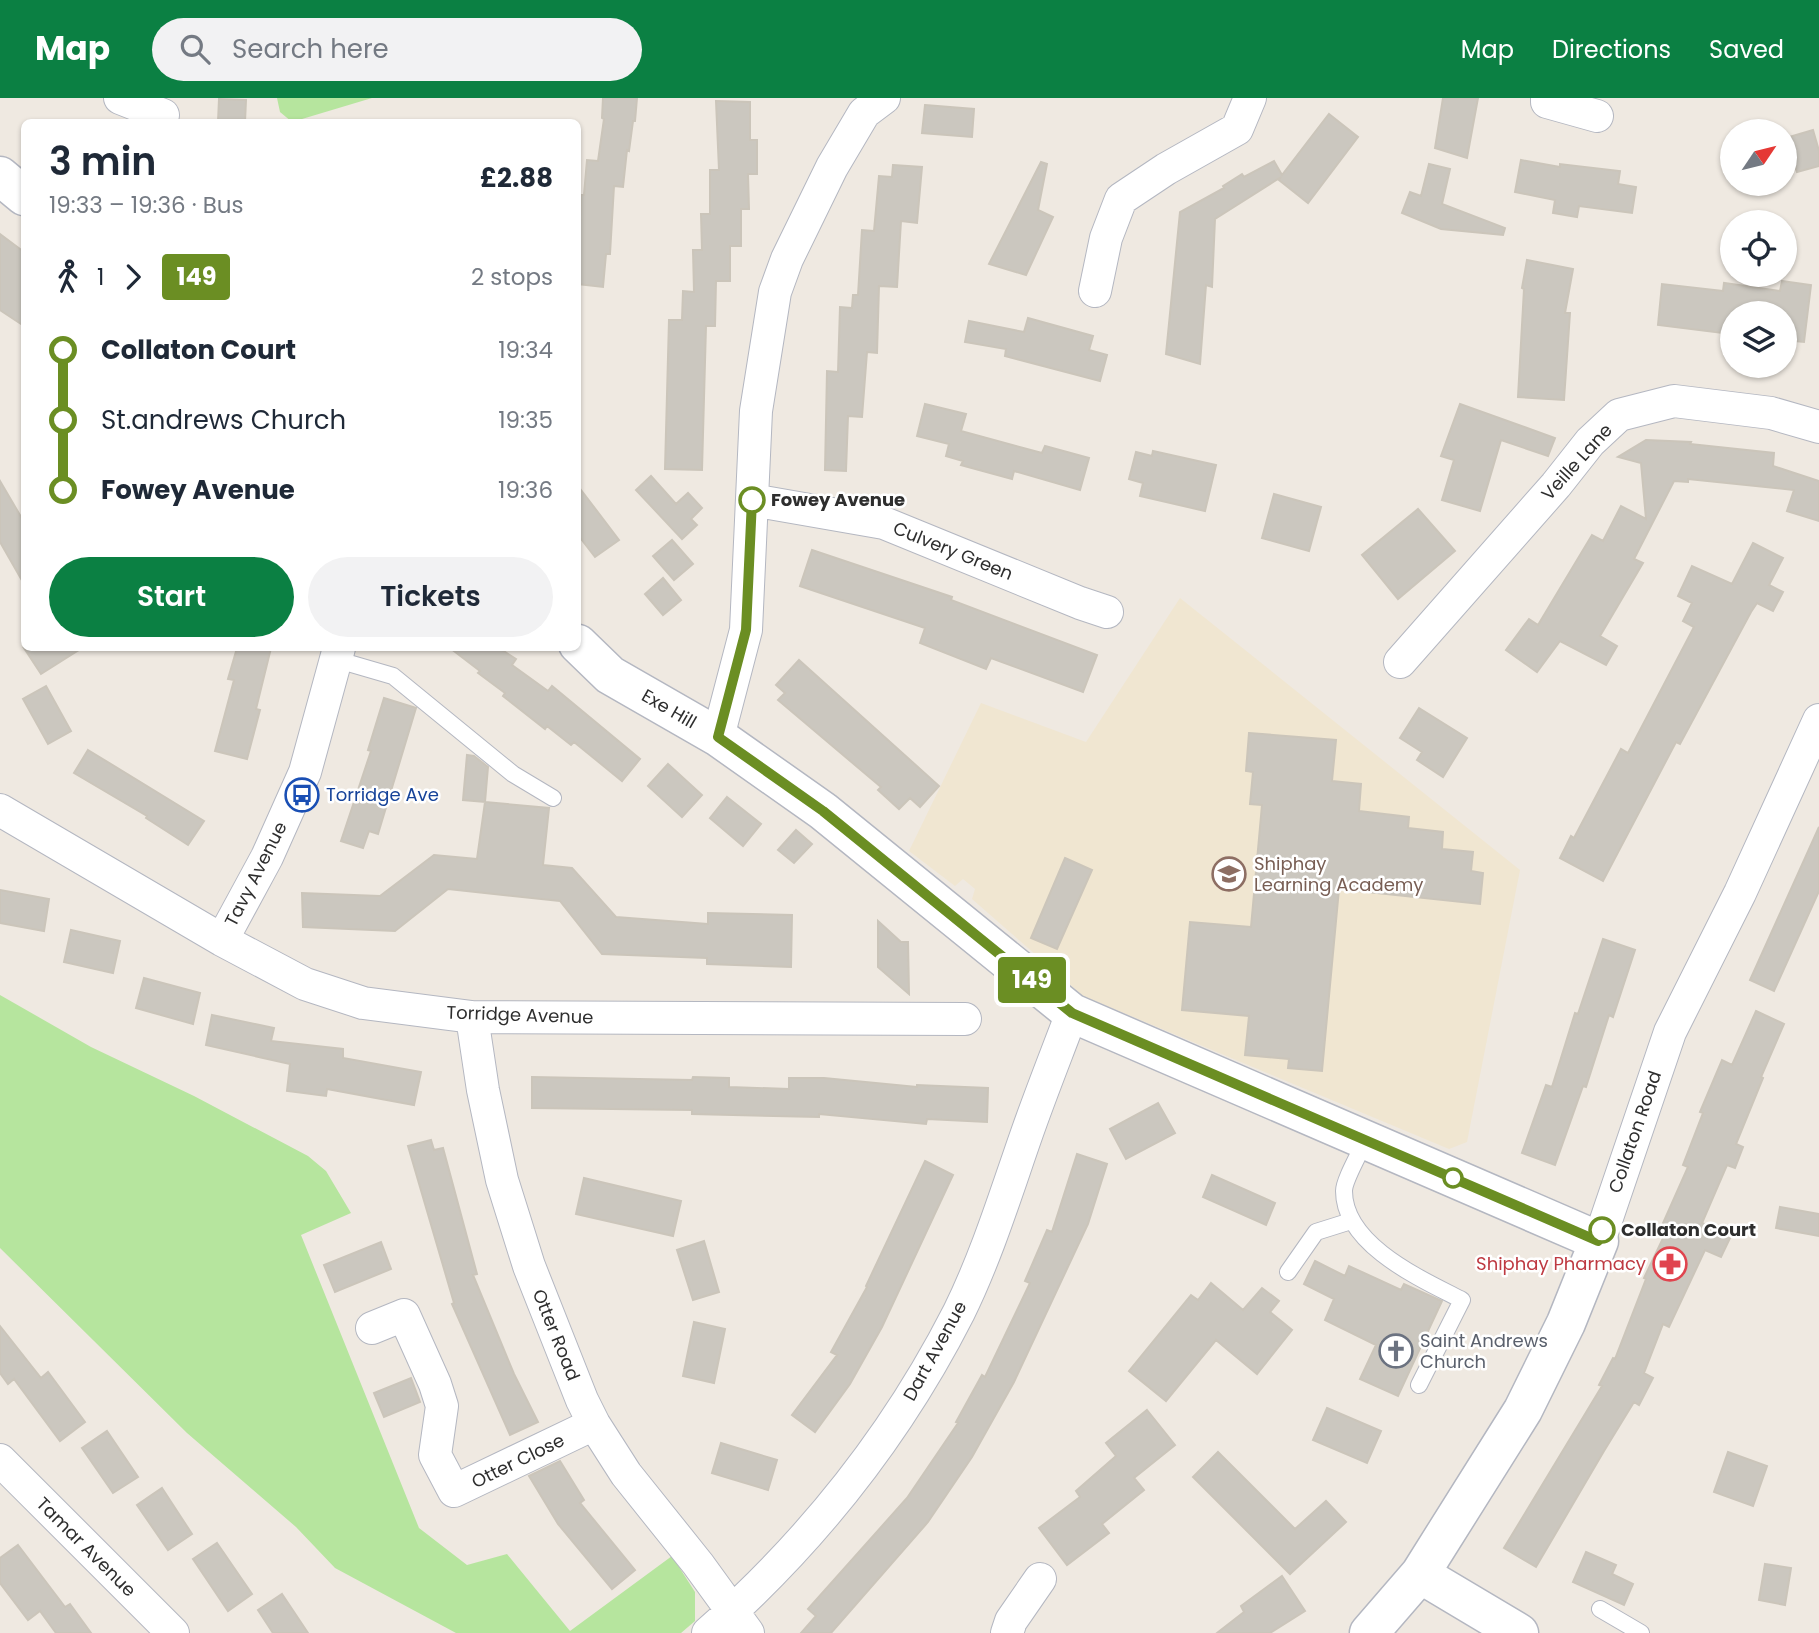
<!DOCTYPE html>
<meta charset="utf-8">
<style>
body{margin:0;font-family:Poppins,sans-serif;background:#f2f2f3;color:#1f2937;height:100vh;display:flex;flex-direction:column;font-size:26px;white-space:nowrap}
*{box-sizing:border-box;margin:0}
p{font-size:23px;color:#747a83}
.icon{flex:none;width:38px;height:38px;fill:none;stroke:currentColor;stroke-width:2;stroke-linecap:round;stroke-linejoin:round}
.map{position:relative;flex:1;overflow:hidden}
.side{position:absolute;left:21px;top:21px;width:560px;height:532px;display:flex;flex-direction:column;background:#fff;border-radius:10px;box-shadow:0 2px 5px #0004}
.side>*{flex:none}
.badge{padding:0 14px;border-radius:5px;font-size:24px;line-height:46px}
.needle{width:46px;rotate:55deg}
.controls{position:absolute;left:1720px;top:21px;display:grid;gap:14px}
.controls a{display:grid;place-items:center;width:77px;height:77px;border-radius:50%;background:#fff;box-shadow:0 2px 5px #0004;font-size:35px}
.map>.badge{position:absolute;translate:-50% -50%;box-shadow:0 0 0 4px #fff}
.legs{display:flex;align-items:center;gap:10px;height:77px;padding:0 28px;font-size:23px}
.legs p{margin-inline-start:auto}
.overview{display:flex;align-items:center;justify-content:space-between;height:119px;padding:0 28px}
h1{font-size:38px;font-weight:600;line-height:52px}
.primary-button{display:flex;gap:14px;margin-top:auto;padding:14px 28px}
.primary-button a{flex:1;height:80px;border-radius:42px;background:#0b8043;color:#fff;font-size:28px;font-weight:600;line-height:80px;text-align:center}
.primary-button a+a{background:#f2f2f3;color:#1f2937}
ul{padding:0 28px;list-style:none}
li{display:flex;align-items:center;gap:24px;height:70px;font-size:26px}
li i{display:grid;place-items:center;width:10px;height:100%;margin:0 9px;background:currentColor}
li i::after{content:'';width:18px;height:18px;margin:-9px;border:5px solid;border-radius:50%;background:#fff}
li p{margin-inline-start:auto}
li:first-child i{background:linear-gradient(#0000 50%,currentColor 0)}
li:last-child i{background:linear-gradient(currentColor 50%,#0000 0)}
header{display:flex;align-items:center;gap:42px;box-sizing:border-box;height:98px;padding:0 35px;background:#0b8043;color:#fff}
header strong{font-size:33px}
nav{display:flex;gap:38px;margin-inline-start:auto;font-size:24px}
.search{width:490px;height:63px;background:#f2f2f3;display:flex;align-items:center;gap:18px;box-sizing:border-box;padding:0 24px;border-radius:38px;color:#747a83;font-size:26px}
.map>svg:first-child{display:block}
.education{fill:#f0e6d1}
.green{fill:#b6e59e}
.building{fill:#cbc7bf;stroke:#cbc5ba;stroke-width:2}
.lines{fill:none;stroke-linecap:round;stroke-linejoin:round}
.lane-casing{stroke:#b4b7c1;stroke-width:18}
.street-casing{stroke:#b4b7c1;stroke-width:34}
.secondary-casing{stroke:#b4b7c1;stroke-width:41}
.lane{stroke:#fff;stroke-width:16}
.street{stroke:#fff;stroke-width:32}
.secondary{stroke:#fff;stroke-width:38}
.line-1-casing{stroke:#fff;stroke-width:16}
.line-1{stroke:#6b8e23;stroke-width:10}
.stop-1-dot{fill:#fff;stroke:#6b8e23;stroke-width:3.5}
.labels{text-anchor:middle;stroke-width:5;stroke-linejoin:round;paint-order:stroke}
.street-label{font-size:18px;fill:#2e2e2e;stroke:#fff}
.stop-label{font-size:18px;font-weight:bold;fill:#2e2e2e;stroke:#fff;text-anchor:start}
.transit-label{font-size:18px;fill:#164399;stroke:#fff;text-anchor:start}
.education-label{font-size:18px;fill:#785e54;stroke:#fff;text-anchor:start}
.health-label{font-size:18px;fill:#be3a42;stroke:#fff;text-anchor:end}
.worship-label{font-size:18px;fill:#5b616d;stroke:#fff;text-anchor:start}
</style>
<header>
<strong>Map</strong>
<div class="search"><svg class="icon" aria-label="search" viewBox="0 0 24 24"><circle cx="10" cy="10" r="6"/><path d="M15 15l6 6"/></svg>Search here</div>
<nav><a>Map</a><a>Directions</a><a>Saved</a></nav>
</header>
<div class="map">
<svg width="1819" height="1535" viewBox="0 0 1819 1535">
<rect width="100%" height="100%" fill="#efe9e1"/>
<path class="education" d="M 1180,500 L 1520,772 L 1467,1044 L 1449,1051 L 1083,898 L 972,801 L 975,791 L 963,781 L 955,788 L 909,753 L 981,605 L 1086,644 Z"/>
<path class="green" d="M 277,0 L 372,0 L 292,24 L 280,14 Z
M 0,897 L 91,949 L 194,998 L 308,1058 L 326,1073 L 351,1115 L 301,1137 L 419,1430 L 467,1467 L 507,1456 L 570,1533 L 672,1458 L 695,1494 L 695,1523 L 681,1535 L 456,1535 L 335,1470 L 296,1429 L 187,1335 L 0,1150 Z"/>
<path class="building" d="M 603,0 L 637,0 L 635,23 L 633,23 L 629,53 L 627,52 L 623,89 L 614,88 L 610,156 L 606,156 L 603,189 L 578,186 L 581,97 L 584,97 L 587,62 L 598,63 L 604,21 L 602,20 Z
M 1443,0 L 1478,0 L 1467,60 L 1435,50 Z
M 219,1 L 246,2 L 245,24 L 218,24 Z
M 716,3 L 750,4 L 750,42 L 757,42 L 757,76 L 748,76 L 749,111 L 741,111 L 741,148 L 730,148 L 730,183 L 716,183 L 715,228 L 706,228 L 702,372 L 665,371 L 669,222 L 682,222 L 683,193 L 694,194 L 693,152 L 702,152 L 701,116 L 710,116 L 710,72 L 719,72 Z
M 925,7 L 974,11 L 972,39 L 922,35 Z
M 1329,16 L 1358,39 L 1308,105 L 1279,82 L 1281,79 L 1215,121 L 1212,189 L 1206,187 L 1200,266 L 1166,256 L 1180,114 L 1224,90 L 1223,88 L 1242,76 L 1244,79 L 1274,63 L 1282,77 Z
M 1813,32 L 1819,53 L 1819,68 L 1797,74 L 1786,40 Z
M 1521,62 L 1560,69 L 1560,66 L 1620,73 L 1618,86 L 1636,89 L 1632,115 L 1579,108 L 1577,119 L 1553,115 L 1555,102 L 1515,94 Z
M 1041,64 L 1047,66 L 1038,112 L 1053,119 L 1026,177 L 989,166 Z
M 1429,66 L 1450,71 L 1442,106 L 1505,130 L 1503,137 L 1441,131 L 1402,115 L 1410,94 L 1421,98 Z
M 893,67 L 922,69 L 917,125 L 901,123 L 897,189 L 879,188 L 877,255 L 867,254 L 862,319 L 848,318 L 846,373 L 825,372 L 827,273 L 838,274 L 840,209 L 852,210 L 853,197 L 858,197 L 862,132 L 874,133 L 879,78 L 892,79 Z
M 0,136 L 24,154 L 24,228 L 0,212 Z
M 1527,162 L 1573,171 L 1565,215 L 1570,215 L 1564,302 L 1518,299 L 1524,191 L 1522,190 Z
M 1782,183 L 1811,187 L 1804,244 L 1785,242 L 1785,215 L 1732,215 L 1732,236 L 1658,227 L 1662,186 L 1723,193 L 1724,185 L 1780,193 Z
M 1028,220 L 1093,238 L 1089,252 L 1107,257 L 1100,283 L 1005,258 L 1006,251 L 965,244 L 969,223 L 1024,234 Z
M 925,306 L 966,316 L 961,333 L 1042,355 L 1045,348 L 1089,360 L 1080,392 L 1014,373 L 1012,381 L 961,367 L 963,363 L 946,358 L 949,346 L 917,338 Z
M 1460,306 L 1555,340 L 1548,358 L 1501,342 L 1480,413 L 1442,402 L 1454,362 L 1441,358 Z
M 1646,342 L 1691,344 L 1690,346 L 1774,355 L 1773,368 L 1819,383 L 1819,423 L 1787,413 L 1794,392 L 1688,381 L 1688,384 L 1674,383 L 1634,461 L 1643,465 L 1600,538 L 1617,548 L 1606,567 L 1560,543 L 1537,574 L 1506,552 L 1529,521 L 1538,527 L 1592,437 L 1603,443 L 1621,408 L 1646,421 L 1641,365 L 1618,359 Z
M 1153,353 L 1216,367 L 1205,413 L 1140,398 L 1143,385 L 1129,381 L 1136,354 L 1152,358 Z
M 651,378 L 676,406 L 688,395 L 702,410 L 691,421 L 697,427 L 682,441 L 636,392 Z
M 0,383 L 24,424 L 24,486 L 0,444 Z
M 578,388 L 619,442 L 595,459 L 578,437 Z
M 1274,396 L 1321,409 L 1309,453 L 1262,440 Z
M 1418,411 L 1455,453 L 1398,501 L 1362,457 Z
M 672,442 L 693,466 L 674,482 L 653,458 Z
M 1753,445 L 1783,460 L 1769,487 L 1783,494 L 1773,513 L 1757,505 L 1751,514 L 1680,646 L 1676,644 L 1603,783 L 1560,760 L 1571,738 L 1574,740 L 1621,651 L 1628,655 L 1694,529 L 1683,523 L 1692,505 L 1678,498 L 1692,468 L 1732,486 Z
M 812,452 L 952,499 L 951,502 L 1097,557 L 1083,594 L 991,560 L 986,571 L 920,545 L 925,530 L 800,488 Z
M 663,480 L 681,502 L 663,517 L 645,496 Z
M 24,550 L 82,550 L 41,576 Z
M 237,550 L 271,550 L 256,611 L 260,612 L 247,661 L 215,653 L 234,582 L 228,581 Z
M 450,550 L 499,550 L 516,561 L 512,567 L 548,593 L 552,588 L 640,661 L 622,683 L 574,644 L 571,647 L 547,628 L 545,631 L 503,598 L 505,595 L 478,575 L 480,573 Z
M 799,562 L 939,688 L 920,709 L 910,700 L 899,711 L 878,692 L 881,689 L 778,602 L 785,595 L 776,587 Z
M 46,588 L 71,633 L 48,646 L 23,601 Z
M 384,600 L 416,610 L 378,736 L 369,733 L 363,750 L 341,743 L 371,653 L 368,652 Z
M 1419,610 L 1467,640 L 1443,679 L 1417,662 L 1422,654 L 1400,640 Z
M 1249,635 L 1336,642 L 1332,683 L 1361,686 L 1359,713 L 1409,719 L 1408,730 L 1443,734 L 1442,751 L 1473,754 L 1471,773 L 1483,775 L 1480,806 L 1339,791 L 1322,973 L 1288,970 L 1289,961 L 1245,957 L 1249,918 L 1182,912 L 1190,824 L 1251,829 L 1262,707 L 1250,706 L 1253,674 L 1246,673 Z
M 88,652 L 204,723 L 188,747 L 146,720 L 147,718 L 74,675 Z
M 467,657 L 474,658 L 488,669 L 485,704 L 463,702 Z
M 668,666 L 702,697 L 682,719 L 648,688 Z
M 727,699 L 761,726 L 743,748 L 710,720 Z
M 485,704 L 549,710 L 543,767 L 572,770 L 616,819 L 708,826 L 708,815 L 792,817 L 791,869 L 707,866 L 707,860 L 602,856 L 560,803 L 448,791 L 395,833 L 303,829 L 302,795 L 380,798 L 434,757 L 477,761 Z
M 1819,729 L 1819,793 L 1774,893 L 1750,882 Z
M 796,732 L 812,746 L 794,765 L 778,752 Z
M 1065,760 L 1092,772 L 1057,851 L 1031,840 Z
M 0,792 L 49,801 L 44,833 L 0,825 Z
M 878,823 L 901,844 L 908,844 L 909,896 L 878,869 Z
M 71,832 L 120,843 L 113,875 L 64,864 Z
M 1603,841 L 1635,852 L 1613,919 L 1609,917 L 1586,989 L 1583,988 L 1555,1067 L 1522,1055 L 1546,987 L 1552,989 L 1575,915 L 1578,916 Z
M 144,880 L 200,895 L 193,926 L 136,910 Z
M 1756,913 L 1784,926 L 1761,979 L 1763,980 L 1736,1046 L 1743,1049 L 1735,1070 L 1727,1067 L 1702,1125 L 1731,1138 L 1721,1159 L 1705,1152 L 1669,1229 L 1663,1226 L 1644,1275 L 1653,1280 L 1639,1307 L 1634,1304 L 1604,1353 L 1536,1469 L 1504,1450 L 1602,1288 L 1599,1287 L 1613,1260 L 1615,1261 L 1646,1181 L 1644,1180 L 1666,1134 L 1660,1132 L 1688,1069 L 1683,1067 L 1703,1015 L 1700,1014 L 1722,962 L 1732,967 Z
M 212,917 L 274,930 L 271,943 L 343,951 L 343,960 L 421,974 L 414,1007 L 327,991 L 326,998 L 287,993 L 290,966 L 206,947 Z
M 532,979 L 692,982 L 693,979 L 729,980 L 729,989 L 789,991 L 789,980 L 824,980 L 917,989 L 917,987 L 988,990 L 987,1024 L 927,1021 L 926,1026 L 819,1016 L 819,1019 L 692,1016 L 692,1012 L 532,1010 Z
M 1158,1005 L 1175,1035 L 1126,1061 L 1110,1031 Z
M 431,1042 L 434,1052 L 443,1050 L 477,1176 L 473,1177 L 514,1276 L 538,1324 L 510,1337 L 452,1206 L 454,1205 L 408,1048 Z
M 1077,1056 L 1107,1066 L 1088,1126 L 1014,1284 L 972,1359 L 928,1424 L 831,1535 L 801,1535 L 816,1518 L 808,1511 L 907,1400 L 958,1325 L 956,1324 L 982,1277 L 985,1279 L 1030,1185 L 1025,1183 L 1047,1132 L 1052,1134 Z
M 925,1063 L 953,1077 L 882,1229 L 850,1286 L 815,1334 L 792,1317 L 837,1257 L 831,1254 L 867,1189 L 866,1188 Z
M 1212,1077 L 1275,1105 L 1266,1127 L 1203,1099 Z
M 584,1080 L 681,1103 L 673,1138 L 576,1116 Z
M 1780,1109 L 1819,1116 L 1819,1138 L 1776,1130 Z
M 704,1143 L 719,1194 L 693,1202 L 677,1152 Z
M 381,1144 L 391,1171 L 335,1194 L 324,1167 Z
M 1315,1163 L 1345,1178 L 1349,1168 L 1401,1192 L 1404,1186 L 1442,1203 L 1398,1298 L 1360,1281 L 1376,1247 L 1325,1222 L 1334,1201 L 1304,1186 Z
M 1211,1185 L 1243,1212 L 1262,1190 L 1279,1203 L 1270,1214 L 1292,1232 L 1257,1276 L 1216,1242 L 1166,1303 L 1129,1273 L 1191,1197 L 1198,1202 Z
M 694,1224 L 725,1231 L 714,1285 L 683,1278 Z
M 0,1228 L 41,1280 L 48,1274 L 85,1324 L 60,1343 L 14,1281 L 8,1286 L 0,1275 Z
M 411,1280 L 420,1304 L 384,1319 L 374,1295 Z
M 1327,1310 L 1381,1333 L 1367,1365 L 1313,1342 Z
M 1147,1312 L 1175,1347 L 1134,1380 L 1144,1392 L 1102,1426 L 1109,1435 L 1067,1467 L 1039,1430 L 1080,1399 L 1076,1393 L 1116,1358 L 1106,1345 Z
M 107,1333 L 138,1379 L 113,1395 L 82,1350 Z
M 721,1345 L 777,1362 L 768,1392 L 712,1375 Z
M 1218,1354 L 1295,1431 L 1326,1403 L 1346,1424 L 1290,1476 L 1193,1379 Z
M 1728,1354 L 1767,1368 L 1753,1408 L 1714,1394 Z
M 560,1363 L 584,1402 L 580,1405 L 635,1472 L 612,1491 L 558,1426 L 529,1378 Z
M 162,1390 L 192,1436 L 168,1452 L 137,1407 Z
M 217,1445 L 252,1496 L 228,1513 L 193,1461 Z
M 18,1447 L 65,1509 L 70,1506 L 91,1535 L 56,1535 L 40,1513 L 28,1522 L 0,1485 L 0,1460 Z
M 1586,1454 L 1616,1467 L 1612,1476 L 1633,1486 L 1624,1507 L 1573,1484 Z
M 1765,1466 L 1791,1470 L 1785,1507 L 1759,1502 Z
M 1282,1478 L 1305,1513 L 1270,1535 L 1217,1535 L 1244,1514 L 1241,1508 Z
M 282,1496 L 308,1535 L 273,1535 L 258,1512 Z"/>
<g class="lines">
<defs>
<path id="lane" d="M 338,562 L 393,578 L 513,676 L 553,700
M 1365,1043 C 1360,1055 1344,1082 1344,1093 C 1344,1147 1421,1181 1462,1202 L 1419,1287
M 1288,1174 L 1316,1134 L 1351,1123
M 1600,1511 L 1641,1535"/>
<path id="street" d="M 120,0 L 163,17
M 1547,0 L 1547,4 L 1597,18
M 1095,193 L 1106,140 L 1121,101 L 1166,71 L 1237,31 L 1250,0
M 752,402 L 884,425 L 1080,505 L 1107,514
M 1400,564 L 1556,387 L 1590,344 L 1619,317 L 1674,303 L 1771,315 L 1819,329
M 718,639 L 746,532 L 756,313 L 775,194 L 787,161 L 832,69 L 864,15 L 884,0
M 0,712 L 222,842 L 305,886 L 363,905 L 472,919 L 965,921
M 222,842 L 267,759 L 305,674 L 339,550
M 472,919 L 483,992 L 502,1082 L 529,1168 L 582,1302 L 594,1326 L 626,1376 L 698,1466 L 748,1535
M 1599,1143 L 1670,934 L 1740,795 L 1819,622
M 372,1230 L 404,1217 L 435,1286 L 442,1308 L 435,1357 L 454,1393 L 594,1326
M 0,1362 L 173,1535
M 708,1535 C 810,1445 897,1336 959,1214 C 987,1157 1006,1095 1027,1035 C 1041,995 1057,955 1072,915
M 1007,1535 L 1011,1523 L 1040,1481"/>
<path id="secondary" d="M 0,78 L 24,98
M 578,546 L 610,577 L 718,639 L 823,713 L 1072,915 L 1599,1143 L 1566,1225 L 1523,1312 L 1420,1476 L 1369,1535
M 1420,1476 L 1519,1535"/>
</defs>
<use href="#lane" class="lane-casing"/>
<use href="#street" class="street-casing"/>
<use href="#secondary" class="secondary-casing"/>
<use href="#lane" class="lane"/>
<use href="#street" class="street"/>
<use href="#secondary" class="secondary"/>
</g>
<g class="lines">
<defs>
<path id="line-1" d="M 752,402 L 746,532 L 718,639 L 823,713 L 1072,915 L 1598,1143 L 1602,1132"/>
</defs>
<use href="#line-1" class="line-1-casing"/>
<use href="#line-1" class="line-1"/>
</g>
<defs>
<symbol id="bus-ring" viewBox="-11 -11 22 22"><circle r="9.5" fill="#fff" stroke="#1a4fb4" stroke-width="1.5"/><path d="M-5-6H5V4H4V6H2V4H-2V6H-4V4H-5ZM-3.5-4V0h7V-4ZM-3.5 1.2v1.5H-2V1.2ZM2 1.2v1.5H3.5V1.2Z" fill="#1a4fb4"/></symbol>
<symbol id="school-ring" viewBox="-11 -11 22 22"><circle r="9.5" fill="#fff" stroke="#8d6e63" stroke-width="1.5"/><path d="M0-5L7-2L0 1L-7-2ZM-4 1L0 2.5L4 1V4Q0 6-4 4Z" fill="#8d6e63"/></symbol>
<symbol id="pharmacy-ring" viewBox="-11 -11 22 22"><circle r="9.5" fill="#fff" stroke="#e0444e" stroke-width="1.5"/><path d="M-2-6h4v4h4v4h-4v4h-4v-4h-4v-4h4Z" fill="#e0444e"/></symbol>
<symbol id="church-ring" viewBox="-11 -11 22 22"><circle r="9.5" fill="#fff" stroke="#6b7280" stroke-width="1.5"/><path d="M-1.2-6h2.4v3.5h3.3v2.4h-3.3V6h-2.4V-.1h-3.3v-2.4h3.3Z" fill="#6b7280"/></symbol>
</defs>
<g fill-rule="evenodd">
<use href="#bus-ring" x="283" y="678" width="38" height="38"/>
<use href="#school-ring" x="1210" y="757" width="38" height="38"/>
<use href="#pharmacy-ring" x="1651" y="1147" width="38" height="38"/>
<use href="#church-ring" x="1377" y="1234" width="38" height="38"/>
</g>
<g class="stop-1-dot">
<circle cx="752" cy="402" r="12"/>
<circle cx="1453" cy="1080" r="9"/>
<circle cx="1602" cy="1132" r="12"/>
</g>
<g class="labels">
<g class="street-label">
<text transform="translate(1577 364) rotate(-48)" y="6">Veille Lane</text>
<text transform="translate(953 453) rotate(22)" y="6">Culvery Green</text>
<text transform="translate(669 611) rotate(30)" y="6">Exe Hill</text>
<text transform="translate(256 776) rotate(-63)" y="6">Tavy Avenue</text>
<text transform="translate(520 917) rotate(2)" y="6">Torridge Avenue</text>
<text transform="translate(1635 1034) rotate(-71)" y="6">Collaton Road</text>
<text transform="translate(556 1237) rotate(68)" y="6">Otter Road</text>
<text transform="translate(935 1253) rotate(-61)" y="6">Dart Avenue</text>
<text transform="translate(518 1363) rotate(-26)" y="6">Otter Close</text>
<text transform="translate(86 1449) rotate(45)" y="6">Tamar Avenue</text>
</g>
<g class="stop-label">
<text x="771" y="408">Fowey Avenue</text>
<text x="1621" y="1138">Collaton Court</text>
</g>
<g class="transit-label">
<text x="326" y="703">Torridge Ave</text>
</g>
<g class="education-label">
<text x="1254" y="772">Shiphay<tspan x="1254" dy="21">Learning Academy</tspan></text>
</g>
<g class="health-label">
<text x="1646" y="1172">Shiphay Pharmacy</text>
</g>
<g class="worship-label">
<text x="1420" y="1249">Saint Andrews<tspan x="1420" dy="21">Church</tspan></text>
</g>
</g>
</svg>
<div class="controls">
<a><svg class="needle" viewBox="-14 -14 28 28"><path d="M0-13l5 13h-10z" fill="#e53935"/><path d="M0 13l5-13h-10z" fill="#747a83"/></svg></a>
<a><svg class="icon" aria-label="locate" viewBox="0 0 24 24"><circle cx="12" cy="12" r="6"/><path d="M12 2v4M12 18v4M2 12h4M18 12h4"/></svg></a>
<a><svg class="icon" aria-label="layers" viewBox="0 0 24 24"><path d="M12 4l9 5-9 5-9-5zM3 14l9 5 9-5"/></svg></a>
</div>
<b class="badge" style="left:1032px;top:882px;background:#6b8e23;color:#fff">149</b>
<section class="side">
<div class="overview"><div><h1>3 min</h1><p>19:33 – 19:36 · Bus</p></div><b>£2.88</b></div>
<div class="legs"><svg class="icon" aria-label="walk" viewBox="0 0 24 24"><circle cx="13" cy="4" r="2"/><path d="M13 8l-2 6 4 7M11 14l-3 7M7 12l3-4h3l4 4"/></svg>1<svg class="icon" aria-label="forward" viewBox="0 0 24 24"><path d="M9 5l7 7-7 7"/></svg><b class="badge" style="background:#6b8e23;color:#fff">149</b><p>2 stops</p></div>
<ul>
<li><i style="color:#6b8e23"></i><b>Collaton Court</b><p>19:34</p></li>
<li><i style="color:#6b8e23"></i><span>St.andrews Church</span><p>19:35</p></li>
<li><i style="color:#6b8e23"></i><b>Fowey Avenue</b><p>19:36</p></li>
</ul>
<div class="primary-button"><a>Start</a><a>Tickets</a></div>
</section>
</div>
